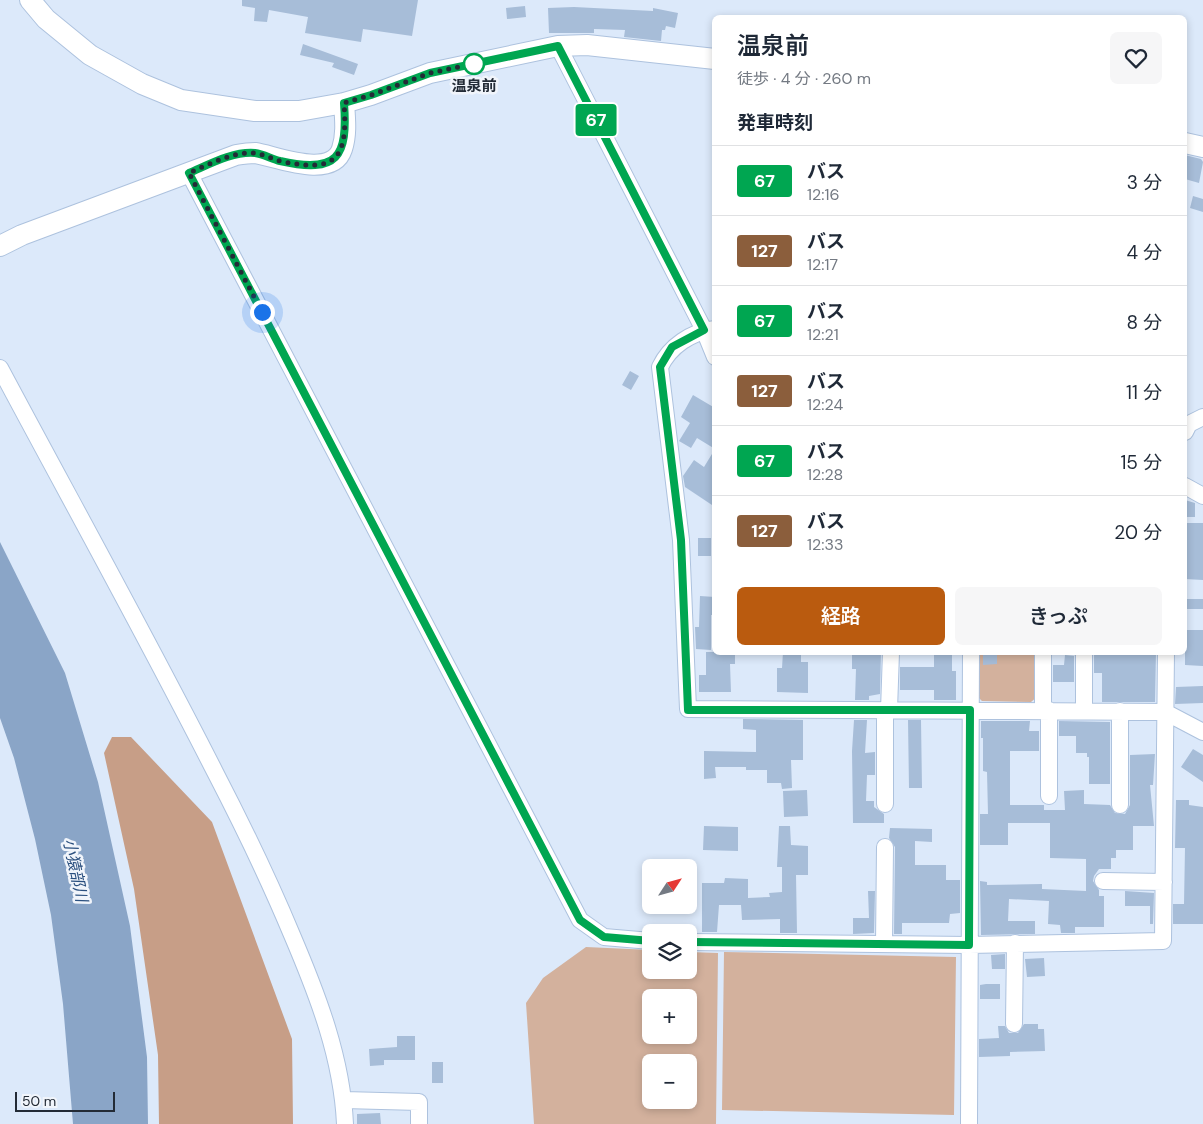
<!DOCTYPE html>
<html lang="ja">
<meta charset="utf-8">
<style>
body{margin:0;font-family:"DM Sans","Noto Sans JP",sans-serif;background:#f6f6f7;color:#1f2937;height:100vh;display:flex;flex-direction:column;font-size:19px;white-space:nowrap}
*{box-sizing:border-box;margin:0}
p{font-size:16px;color:#747a83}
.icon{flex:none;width:28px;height:28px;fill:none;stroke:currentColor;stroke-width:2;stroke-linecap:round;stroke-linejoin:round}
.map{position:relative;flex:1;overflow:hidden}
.panel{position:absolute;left:712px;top:15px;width:475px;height:640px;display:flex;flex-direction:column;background:#fff;border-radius:8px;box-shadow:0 2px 8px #0003}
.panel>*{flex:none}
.badge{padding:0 10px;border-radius:4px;font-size:18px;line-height:32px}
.needle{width:32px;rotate:54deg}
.buttons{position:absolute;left:642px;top:859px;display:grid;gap:10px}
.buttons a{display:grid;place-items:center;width:55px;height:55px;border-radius:8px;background:#fff;box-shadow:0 2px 8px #0003;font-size:25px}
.scale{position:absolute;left:15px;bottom:12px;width:100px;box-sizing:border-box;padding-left:5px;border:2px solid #232b36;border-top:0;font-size:14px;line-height:18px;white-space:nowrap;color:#232b36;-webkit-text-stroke:4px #f1f5fb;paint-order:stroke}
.you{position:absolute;width:25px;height:25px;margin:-12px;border:4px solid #fff;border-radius:50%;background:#1a73e8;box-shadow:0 0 0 8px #1a73e833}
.map>.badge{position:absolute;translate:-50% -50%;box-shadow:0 0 0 2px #fff}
h2{padding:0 25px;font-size:19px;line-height:45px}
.round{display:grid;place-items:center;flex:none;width:52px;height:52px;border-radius:8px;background:#f6f6f7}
.head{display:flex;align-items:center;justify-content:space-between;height:85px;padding:0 25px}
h1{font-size:24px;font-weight:600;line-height:38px}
.cta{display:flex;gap:10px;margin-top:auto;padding:10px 25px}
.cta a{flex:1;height:58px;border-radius:8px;background:#ba5b0f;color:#fff;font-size:20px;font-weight:600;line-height:58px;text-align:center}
.cta a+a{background:#f6f6f7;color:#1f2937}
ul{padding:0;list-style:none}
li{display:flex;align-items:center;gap:15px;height:70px;padding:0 25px;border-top:1px solid #e0e1e3}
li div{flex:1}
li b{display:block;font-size:19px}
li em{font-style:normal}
li .badge{min-width:55px;font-weight:700;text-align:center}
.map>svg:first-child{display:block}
.green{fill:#d3b19d;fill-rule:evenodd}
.forest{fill:#c79e87}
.water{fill:#8aa5c7}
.building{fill:#a7bdd8}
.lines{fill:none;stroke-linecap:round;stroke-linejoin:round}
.minor-casing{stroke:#adc2de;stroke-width:18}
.tertiary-casing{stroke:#adc2de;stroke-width:22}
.minor{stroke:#fff;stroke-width:16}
.tertiary{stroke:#fff;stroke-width:20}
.line-casing{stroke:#fff;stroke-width:11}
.line{stroke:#00a651;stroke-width:8}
.walk{stroke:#232b36;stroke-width:5;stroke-dasharray:0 9}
.stop-dot{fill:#fff;stroke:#00a651;stroke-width:2.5}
.labels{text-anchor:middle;stroke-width:5;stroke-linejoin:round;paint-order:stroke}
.stop-label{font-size:15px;font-weight:bold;fill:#232b36;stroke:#f1f5fb}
.water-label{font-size:16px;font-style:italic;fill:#2b507f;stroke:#f1f5fb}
</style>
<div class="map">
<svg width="1203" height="1124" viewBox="0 0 1203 1124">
<rect width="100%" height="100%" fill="#dce9fa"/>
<path class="green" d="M 978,653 L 1038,653 L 1038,696 L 1031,702 L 982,701 L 977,696 Z
M 586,947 L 651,950 L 651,970 L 689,970 L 689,952 L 718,953 L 716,1124 L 534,1124 L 526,1003 L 543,978 ZM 651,998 L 689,998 L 689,1035 L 651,1035 ZM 651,1062 L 689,1062 L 689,1100 L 651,1100 Z
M 724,952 L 956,957 L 954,1115 L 722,1110 Z"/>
<path class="forest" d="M 112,737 L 131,737 L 212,822 L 292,1039 L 293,1124 L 159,1124 L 158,1055 L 134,889 L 104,753 Z"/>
<path class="water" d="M 0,542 L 65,673 L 98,782 L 130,926 L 147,1057 L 148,1124 L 73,1124 L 63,1004 L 51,915 L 35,839 L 14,758 L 0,718 Z"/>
<path class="building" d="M 242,0 L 418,0 L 412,36 L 363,29 L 361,42 L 305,33 L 308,17 L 269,10 L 267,22 L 254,21 L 255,8 L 242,6 Z
M 525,6 L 526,17 L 507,19 L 506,8 Z
M 574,7 L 653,11 L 653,8 L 678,13 L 675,28 L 666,26 L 665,30 L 662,30 L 661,41 L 624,37 L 625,30 L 594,29 L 594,33 L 549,33 L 548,8 Z
M 303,44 L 358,64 L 354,75 L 332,67 L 334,63 L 300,55 Z
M 1185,155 L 1201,159 L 1203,162 L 1199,183 L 1185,179 Z
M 1193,196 L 1203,199 L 1203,212 L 1190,208 Z
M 630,371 L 639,376 L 631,390 L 622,385 Z
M 693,395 L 715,408 L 715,507 L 685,487 L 683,476 L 694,460 L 704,467 L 715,449 L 697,438 L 691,448 L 679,441 L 690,423 L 681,417 Z
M 1185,500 L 1195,503 L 1195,517 L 1185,517 Z
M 1187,523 L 1203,523 L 1203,580 L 1185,579 Z
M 698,538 L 711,538 L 711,556 L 698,556 Z
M 700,596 L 715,597 L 715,615 L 711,615 L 711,650 L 696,649 L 695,627 L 699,627 Z
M 1185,599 L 1203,599 L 1203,609 L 1185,609 Z
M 1185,630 L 1203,630 L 1203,666 L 1185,665 Z
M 706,652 L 735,652 L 735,664 L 730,664 L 731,692 L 699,692 L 699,675 L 706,675 Z
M 783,652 L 801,652 L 801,662 L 808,662 L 808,693 L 777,692 L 777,668 L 782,668 Z
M 852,652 L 881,652 L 880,694 L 869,696 L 869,700 L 855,700 L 856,669 L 852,669 Z
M 983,652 L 997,652 L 997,664 L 983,665 Z
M 1094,652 L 1156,652 L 1155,702 L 1102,702 L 1102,673 L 1094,673 Z
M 934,655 L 952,655 L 952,671 L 956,671 L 956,700 L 934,700 L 934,690 L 900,690 L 900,667 L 934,667 Z
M 1065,655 L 1074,656 L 1074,682 L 1053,682 L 1053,665 L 1064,665 Z
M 1203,686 L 1203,703 L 1175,704 L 1176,687 Z
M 743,719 L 803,720 L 803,760 L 791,760 L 792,788 L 782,789 L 781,783 L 767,783 L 767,770 L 746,770 L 746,767 L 715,767 L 716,778 L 704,779 L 704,751 L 756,752 L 756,730 L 743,729 Z
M 854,720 L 867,720 L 865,753 L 875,752 L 875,775 L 867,775 L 866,801 L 874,801 L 874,807 L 884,814 L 884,823 L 853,823 L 852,751 Z
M 908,720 L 921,720 L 922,788 L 909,788 Z
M 981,721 L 1030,721 L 1029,731 L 1039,731 L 1039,751 L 1010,751 L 1010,805 L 1044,805 L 1044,810 L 1065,810 L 1064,791 L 1084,790 L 1084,804 L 1110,805 L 1115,813 L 1125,814 L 1130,805 L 1130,755 L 1155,754 L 1153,785 L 1150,785 L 1154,826 L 1133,826 L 1133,850 L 1116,850 L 1116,858 L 1111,858 L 1111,869 L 1099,869 L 1094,876 L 1093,881 L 1099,890 L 1099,896 L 1104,896 L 1104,927 L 1075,927 L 1075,933 L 1061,933 L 1060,925 L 1048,924 L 1049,901 L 1009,899 L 1008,921 L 1035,921 L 1035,934 L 981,935 L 980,881 L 987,882 L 987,885 L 1042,884 L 1042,889 L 1086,891 L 1086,859 L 1050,858 L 1050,823 L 1008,823 L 1008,845 L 980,845 L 980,814 L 988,814 L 987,772 L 983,771 L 983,738 L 981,738 Z
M 1059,721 L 1110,722 L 1110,784 L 1089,784 L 1089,757 L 1087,757 L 1087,753 L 1076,753 L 1076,736 L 1059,736 Z
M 1193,749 L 1203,755 L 1203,782 L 1181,767 Z
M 807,790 L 808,816 L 784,817 L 783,791 Z
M 1176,800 L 1189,800 L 1189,805 L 1203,807 L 1203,924 L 1173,924 L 1173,904 L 1184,904 L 1185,848 L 1175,848 Z
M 704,826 L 738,827 L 738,851 L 703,850 Z
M 779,826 L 790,826 L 791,845 L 808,846 L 808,875 L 796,875 L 797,933 L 780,933 L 780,919 L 742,920 L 741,905 L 719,905 L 717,932 L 702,932 L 702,883 L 724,883 L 725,878 L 748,879 L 748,898 L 770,897 L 769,893 L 782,892 L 782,867 L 777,867 Z
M 890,828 L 932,829 L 932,842 L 915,841 L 915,865 L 946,865 L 946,880 L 960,880 L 960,913 L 950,914 L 949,923 L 902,923 L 902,934 L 894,934 L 895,847 L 889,838 Z
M 868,891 L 875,891 L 874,933 L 853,934 L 853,918 L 869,918 Z
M 1125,891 L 1154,893 L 1153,924 L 1150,924 L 1150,906 L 1125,906 Z
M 1005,954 L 1005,969 L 992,969 L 991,955 Z
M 1044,958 L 1045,976 L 1027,977 L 1025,959 Z
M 986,984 L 1000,984 L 1000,999 L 980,999 L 980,985 Z
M 1024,1024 L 1038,1024 L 1038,1029 L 1044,1029 L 1045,1051 L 1010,1052 L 1010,1056 L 979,1057 L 979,1039 L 999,1038 L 998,1026 L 1005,1026 L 1009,1033 L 1018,1033 Z
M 397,1036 L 415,1036 L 415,1060 L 384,1060 L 384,1065 L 370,1066 L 369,1049 L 397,1047 Z
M 432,1062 L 443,1062 L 443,1083 L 432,1083 Z
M 380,1113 L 381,1124 L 357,1124 L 357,1114 Z"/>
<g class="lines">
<defs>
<path id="minor" d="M 558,46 L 704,330 L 715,357
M 189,173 L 580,920 L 604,937 L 651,941
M 715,329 C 691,332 670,346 660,367 L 681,540 L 688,709 L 1165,712 L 1203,732
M 0,368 C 72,503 146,636 215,772 C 243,826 269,880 292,935 C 318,996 342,1058 345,1124
M 1185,432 L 1189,424 L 1203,417
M 1185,486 L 1203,496
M 1084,652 L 1084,710
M 885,710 L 885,804
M 889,710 L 891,652
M 1043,710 L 1043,652
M 1049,796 L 1049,710
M 1120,805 L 1120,711
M 1103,881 L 1164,882
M 689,942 L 969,945 L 1163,941 L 1166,652
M 884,944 L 885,847
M 1014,1024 L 1015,943
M 344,1100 L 419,1102 L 419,1124
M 969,1124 L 971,652"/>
<path id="tertiary" d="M 30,0 L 46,19 L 90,55 L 142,84 L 181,100 L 255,111 L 299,111 L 344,103 L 371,95 L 430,73 L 558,46 L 587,45 L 715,59
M 1185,143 L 1203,147
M 0,246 L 22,235 L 236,155 C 242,154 249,153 255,153 C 275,156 332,180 342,149 C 347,134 345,118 344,103"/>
</defs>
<use href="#minor" class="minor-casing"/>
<use href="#tertiary" class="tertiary-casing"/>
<use href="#minor" class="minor"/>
<use href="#tertiary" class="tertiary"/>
</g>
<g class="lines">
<defs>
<path id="line" d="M 651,941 L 604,937 L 580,920 L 189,173 C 208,165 233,151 255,153 C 263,154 272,159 280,161 C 338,174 348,157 344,103 L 371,95 L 430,73 L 558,46 L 704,330 L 672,347 L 660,367 L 681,540 L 688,710 L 970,710 L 969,945 L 689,942"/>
</defs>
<use href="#line" class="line-casing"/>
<use href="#line" class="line"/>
<path class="walk" d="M 262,312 L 189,173 C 208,165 233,151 255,153 C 263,154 272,159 280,161 C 338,174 348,157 344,103 L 371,95 L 430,73 L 477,63 L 474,64"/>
</g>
<circle class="stop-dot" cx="474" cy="64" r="10"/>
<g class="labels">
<g class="stop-label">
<text x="474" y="91">温泉前</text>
</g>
<g class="water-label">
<text transform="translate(76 870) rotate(78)" y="6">小猿部川</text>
</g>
</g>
</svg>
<div class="buttons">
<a><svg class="needle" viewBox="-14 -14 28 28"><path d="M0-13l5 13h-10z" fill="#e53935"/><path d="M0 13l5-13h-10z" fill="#747a83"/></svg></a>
<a><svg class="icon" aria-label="layers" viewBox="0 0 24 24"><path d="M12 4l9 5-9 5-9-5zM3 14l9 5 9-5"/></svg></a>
<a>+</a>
<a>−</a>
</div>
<div class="scale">50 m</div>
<div class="you" style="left:262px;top:312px"></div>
<b class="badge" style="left:596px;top:120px;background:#00a651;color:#fff">67</b>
<section class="panel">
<div class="head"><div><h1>温泉前</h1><p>徒歩 · 4 分 · 260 m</p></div><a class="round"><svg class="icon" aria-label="heart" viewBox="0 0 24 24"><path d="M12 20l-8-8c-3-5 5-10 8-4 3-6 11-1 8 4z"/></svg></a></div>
<h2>発車時刻</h2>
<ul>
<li><span class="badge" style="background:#00a651;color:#fff">67</span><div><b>バス</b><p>12:16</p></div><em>3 分</em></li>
<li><span class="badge" style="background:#8b5e3c;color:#fff">127</span><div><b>バス</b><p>12:17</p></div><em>4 分</em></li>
<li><span class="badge" style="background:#00a651;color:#fff">67</span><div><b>バス</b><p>12:21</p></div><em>8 分</em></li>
<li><span class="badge" style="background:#8b5e3c;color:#fff">127</span><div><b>バス</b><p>12:24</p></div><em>11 分</em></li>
<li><span class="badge" style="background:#00a651;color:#fff">67</span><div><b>バス</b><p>12:28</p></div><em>15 分</em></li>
<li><span class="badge" style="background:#8b5e3c;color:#fff">127</span><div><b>バス</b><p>12:33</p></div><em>20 分</em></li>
</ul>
<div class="cta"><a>経路</a><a>きっぷ</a></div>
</section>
</div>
